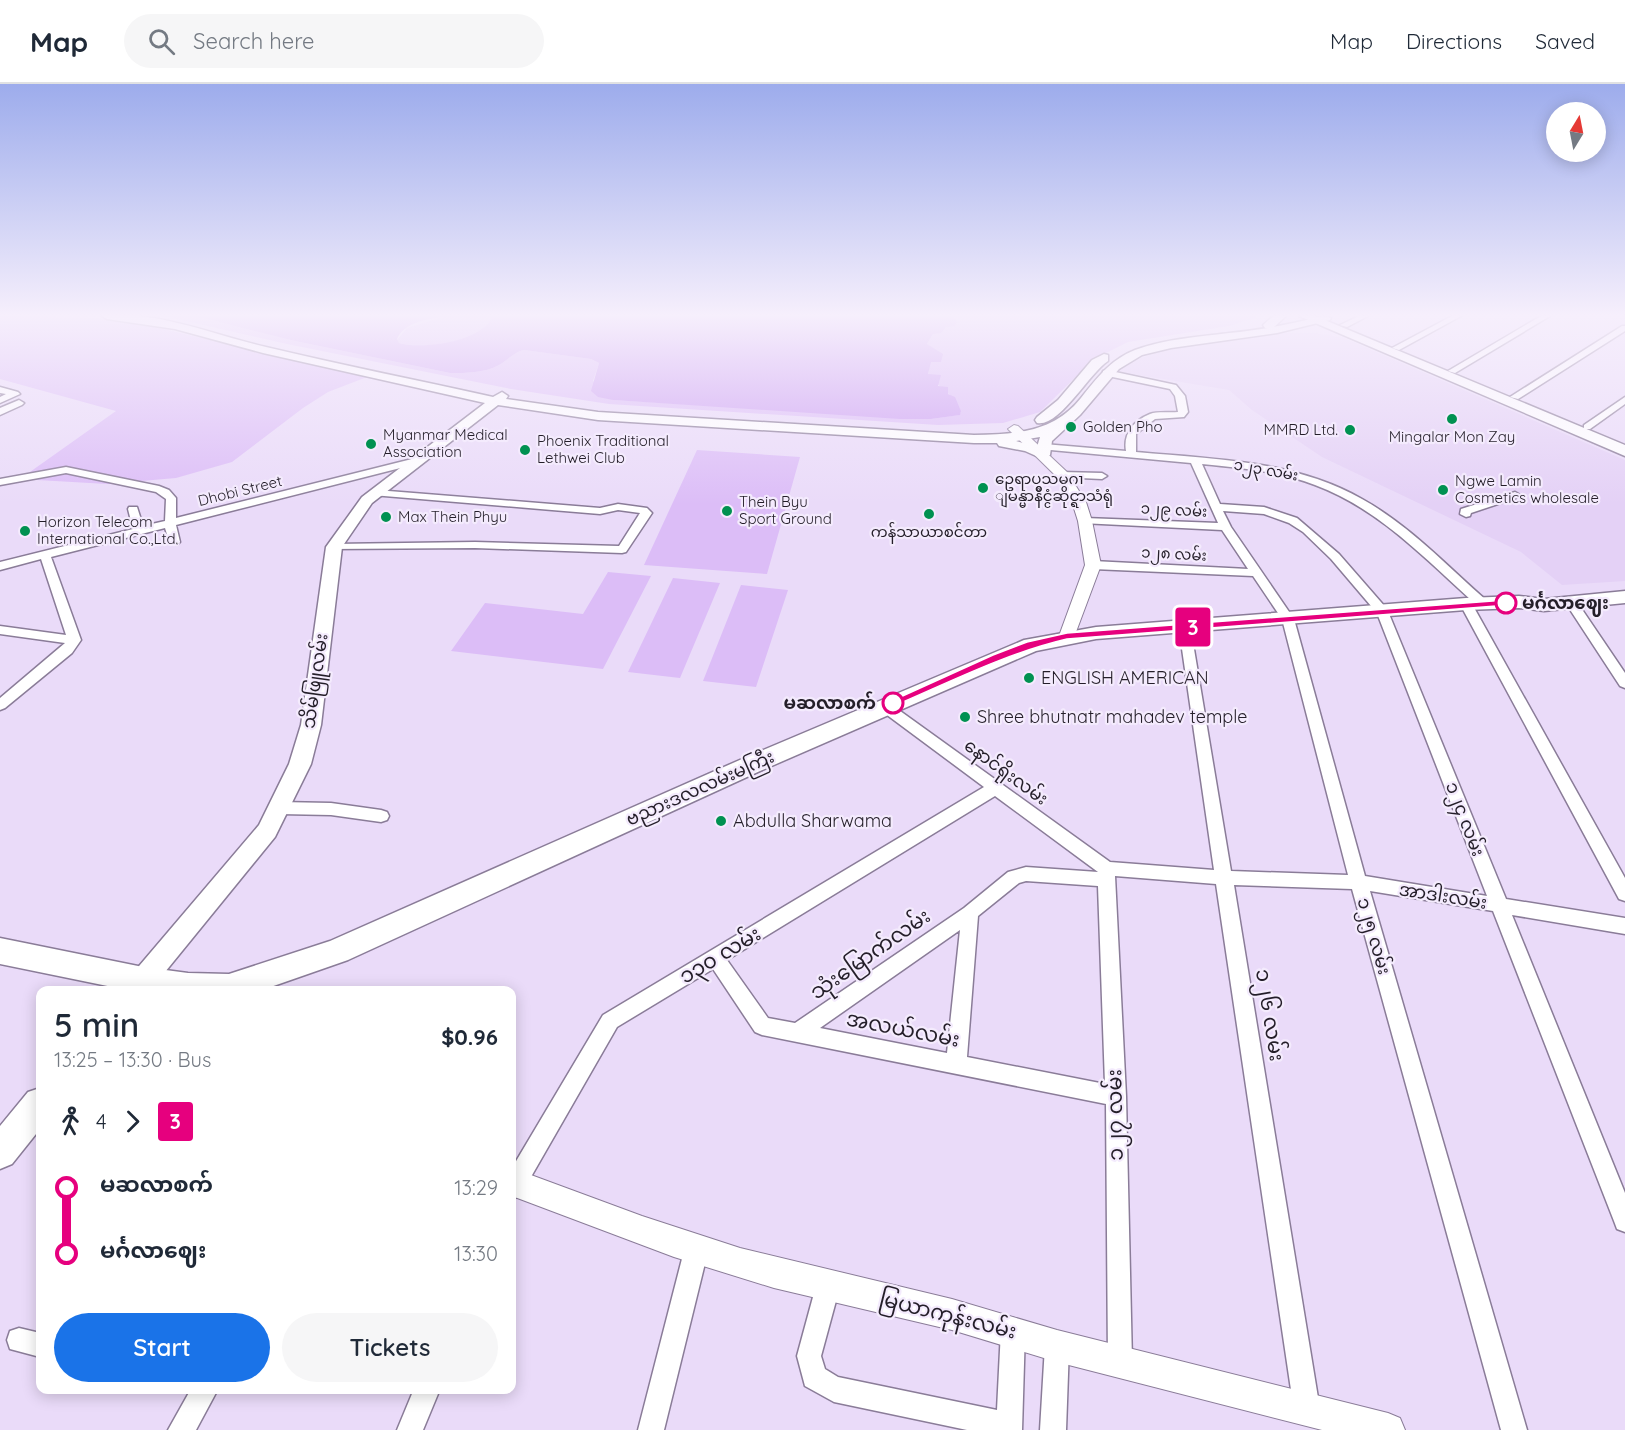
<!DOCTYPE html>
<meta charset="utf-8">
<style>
body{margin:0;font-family:Quicksand,"Noto Sans Myanmar",sans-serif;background:#f6f6f7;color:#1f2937;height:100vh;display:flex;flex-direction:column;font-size:22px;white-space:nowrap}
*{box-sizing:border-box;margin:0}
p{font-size:20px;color:#747a83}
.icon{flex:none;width:33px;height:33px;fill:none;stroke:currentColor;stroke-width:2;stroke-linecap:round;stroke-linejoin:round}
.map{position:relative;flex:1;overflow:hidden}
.details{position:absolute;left:36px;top:902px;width:480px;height:408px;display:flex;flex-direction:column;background:#fff;border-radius:12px;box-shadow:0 3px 15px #0003}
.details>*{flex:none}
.badge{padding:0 12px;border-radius:4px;font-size:21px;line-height:39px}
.needle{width:39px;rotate:10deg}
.buttons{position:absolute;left:1546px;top:18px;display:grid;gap:12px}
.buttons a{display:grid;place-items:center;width:60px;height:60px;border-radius:50%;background:#fff;box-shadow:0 3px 15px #0003;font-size:30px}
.map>.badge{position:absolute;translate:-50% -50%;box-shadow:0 0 0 3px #fff}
.legs{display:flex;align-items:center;gap:9px;height:66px;padding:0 18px;font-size:20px}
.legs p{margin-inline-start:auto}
.summary{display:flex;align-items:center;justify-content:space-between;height:102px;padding:0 18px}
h1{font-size:33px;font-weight:600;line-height:45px}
.primary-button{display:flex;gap:12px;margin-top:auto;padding:12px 18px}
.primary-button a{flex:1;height:69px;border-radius:36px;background:#1a73e8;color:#fff;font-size:24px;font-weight:600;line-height:69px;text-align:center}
.primary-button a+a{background:#f6f6f7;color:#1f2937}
ul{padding:0 18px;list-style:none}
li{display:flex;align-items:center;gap:21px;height:66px;font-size:22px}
li i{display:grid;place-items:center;width:9px;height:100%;margin:0 8px;background:currentColor}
li i::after{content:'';width:15px;height:15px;margin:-8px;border:4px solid;border-radius:50%;background:#fff}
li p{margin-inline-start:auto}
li:first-child i{background:linear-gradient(#0000 50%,currentColor 0)}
li:last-child i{background:linear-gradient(currentColor 50%,#0000 0)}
header{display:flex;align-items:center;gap:36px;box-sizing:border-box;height:84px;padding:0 30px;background:#fff;border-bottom:2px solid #e0e1e3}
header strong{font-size:28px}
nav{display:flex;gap:33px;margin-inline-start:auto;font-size:21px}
.search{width:420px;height:54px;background:#f6f6f7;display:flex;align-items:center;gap:15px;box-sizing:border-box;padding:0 21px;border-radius:33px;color:#747a83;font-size:22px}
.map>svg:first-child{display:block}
.built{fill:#e4d1f6}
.green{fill:#dcbdf7}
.water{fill:#cc9ff2}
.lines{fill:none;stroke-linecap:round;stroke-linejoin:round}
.minor-casing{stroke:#8a7c98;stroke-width:3}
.tertiary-casing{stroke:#8a7c98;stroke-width:2}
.secondary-casing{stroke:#8a7c98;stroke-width:3}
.primary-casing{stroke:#8a7c98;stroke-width:3}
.minor{fill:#fff;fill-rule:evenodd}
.tertiary{fill:#fff;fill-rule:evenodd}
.secondary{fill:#fff;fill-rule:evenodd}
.primary{fill:#fff;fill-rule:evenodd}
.line-1{fill:#e6007e;stroke:#fff;stroke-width:1.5}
.poi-dot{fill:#009151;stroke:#f4ebfd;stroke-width:2}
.stop-1-dot{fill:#fff;stroke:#e6007e;stroke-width:3}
.labels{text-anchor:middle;stroke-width:4.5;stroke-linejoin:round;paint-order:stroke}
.far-poi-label{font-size:15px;fill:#241e29;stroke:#f4ebfd;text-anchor:start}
.far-street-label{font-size:15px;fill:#241e29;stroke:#f4ebfd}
.stop-label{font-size:18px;font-weight:bold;fill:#241e29;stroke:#f4ebfd;text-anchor:start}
.poi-label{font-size:18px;fill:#241e29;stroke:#f4ebfd;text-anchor:start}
.street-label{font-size:18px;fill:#241e29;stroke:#f4ebfd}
.near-street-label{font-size:21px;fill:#241e29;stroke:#f4ebfd}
</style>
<header>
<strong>Map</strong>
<div class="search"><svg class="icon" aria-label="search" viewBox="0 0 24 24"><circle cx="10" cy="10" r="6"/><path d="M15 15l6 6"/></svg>Search here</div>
<nav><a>Map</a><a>Directions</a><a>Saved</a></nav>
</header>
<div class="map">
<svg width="1625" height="1346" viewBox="0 0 1625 1346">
<rect width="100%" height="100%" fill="#eadbf9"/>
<path class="built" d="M 1286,249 L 1316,249 L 1344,254 L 1625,376 L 1625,497 L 1562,501 L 1521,468 L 1322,373 L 1252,326 L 1229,306 L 1115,287 L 1124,280 L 1165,266 Z"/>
<path class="green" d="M 0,232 L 100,234 L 159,244 L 367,293 L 328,308 L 303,324 L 232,378 L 176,394 L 107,400 L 20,395 L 116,327 L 0,295 Z
M 164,232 L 196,232 L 219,236 L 295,257 L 450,289 C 467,289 484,289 499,281 C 508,276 514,268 524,266 L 591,275 L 599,279 L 593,297 L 613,316 L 931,335 L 959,331 L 961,328 C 957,312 938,303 928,291 L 932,266 L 927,260 L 933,250 L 957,237 L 951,232 L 1256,232 L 1255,234 L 1229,242 L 1128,258 L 1094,275 L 1040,328 L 1003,339 L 938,341 L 609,320 L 511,305 L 287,260 Z
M 446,232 L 492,232 L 492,234 C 490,237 481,247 480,248 C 460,259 421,265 399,259 L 397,256 L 407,244 Z
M 697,366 L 800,373 L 767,490 L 644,481 Z
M 608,488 L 651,492 L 603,585 L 451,567 L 485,519 L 583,530 Z
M 673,494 L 720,499 L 680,594 L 628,588 Z
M 741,501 L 788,506 L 756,603 L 703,597 Z"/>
<path class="water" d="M 196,232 L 446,232 C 429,235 404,238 397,255 L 399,259 C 423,266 485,257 492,232 L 951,232 L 957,237 L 955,242 L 946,243 L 941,249 L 933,250 L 927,260 L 943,270 L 941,278 L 931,278 L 928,290 L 941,291 L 938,302 L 948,303 L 948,310 L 955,313 L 961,327 L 960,331 L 931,335 L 900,335 L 613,316 L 598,313 L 591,307 L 599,279 L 591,275 L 524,266 C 514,268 508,276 499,281 C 484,289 467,289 450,289 L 295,257 Z"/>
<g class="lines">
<defs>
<path id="minor" d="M 1359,232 L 1368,232 L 1347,243 L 1340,241 Z
M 1452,232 L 1461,232 L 1399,266 L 1392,264 Z
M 1541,232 L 1550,232 L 1455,289 L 1448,287 Z
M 1622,242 L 1625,242 L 1625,247 L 1518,315 L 1510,313 Z
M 1106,286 L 1176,301 L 1185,312 L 1188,328 L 1184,333 L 1155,335 L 1136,350 L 1136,368 C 1212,375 1294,376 1362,415 C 1409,441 1447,482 1486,516 L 1488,519 L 1486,522 L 1478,522 C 1427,477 1380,425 1315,401 C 1279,387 1240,384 1202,380 L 1220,420 L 1264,423 L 1297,434 L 1339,470 L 1387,525 L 1506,815 L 1625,834 L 1625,850 L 1512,831 L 1625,1109 L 1625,1148 L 1617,1145 L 1614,1137 L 1493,827 L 1370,807 L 1527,1346 L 1501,1346 L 1352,805 L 1234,801 L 1320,1326 L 1316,1335 L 1307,1339 L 1298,1335 L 1294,1326 L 1216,800 L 1115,792 L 1126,1012 L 1132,1278 L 1129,1287 L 1120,1290 L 1111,1287 L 1108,1278 L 1106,1020 L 762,951 L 755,948 L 713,885 L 617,943 L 520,1112 L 512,1115 L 512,1084 L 603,931 L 984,703 L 879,625 L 877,622 L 879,619 L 889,619 L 1110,778 L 1214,786 L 1179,544 L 1180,541 L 1190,541 L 1231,787 L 1348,791 L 1282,535 L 1253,492 L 1093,485 L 1087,481 L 1093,477 L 1248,485 L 1222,446 L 1081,439 L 1081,435 L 1085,434 L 1218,439 L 1191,379 L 1040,365 L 1039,363 L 1044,360 L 1126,367 C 1123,350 1133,337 1150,330 C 1157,327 1170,329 1178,328 L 1175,312 L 1170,305 L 1103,291 L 1103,287 ZM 1223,427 L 1264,430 L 1289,439 L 1303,448 L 1331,475 L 1377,529 L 1487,812 L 1365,792 L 1294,535 L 1231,443 ZM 995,712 L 1098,788 L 1026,783 L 1008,788 L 964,824 L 795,939 L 768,934 L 727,876 ZM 1026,797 L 1098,802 L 1105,1000 L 967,973 L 978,832 L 1019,799 ZM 960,846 L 947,969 L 820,944 Z
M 0,303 L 18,308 L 20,310 L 0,319 L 0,313 L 6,310 L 0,309 Z
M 1625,313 L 1625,320 L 1590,345 L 1584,345 L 1584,341 Z
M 19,316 L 24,319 L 22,321 L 0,331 L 0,324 Z
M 416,374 L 420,375 L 420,379 L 176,441 L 180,458 L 178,460 L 170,460 L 165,444 L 51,473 L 81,556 L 72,569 L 5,624 L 0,626 L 0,614 L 65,559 L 0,550 L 0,542 L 66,551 L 41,475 L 0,486 L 0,478 L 133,445 L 128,425 L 129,423 L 137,423 L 143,442 L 165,437 L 166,415 L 156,408 L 66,389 L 0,401 L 0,395 L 66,383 L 159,402 L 169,406 L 176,414 L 176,434 Z
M 1062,388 L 1102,389 L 1107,392 L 1102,395 L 1058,393 L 1057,391 Z
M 376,406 L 600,424 L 618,420 L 647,424 L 652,429 L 626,468 L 622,469 L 475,464 L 330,465 L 330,461 L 334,460 L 475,458 L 619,462 L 640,429 L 618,426 L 600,430 L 372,411 L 372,407 Z
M 1515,408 L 1520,411 L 1519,413 L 1471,429 L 1470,432 L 1466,433 L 1460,430 L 1461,425 Z
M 1571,514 L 1575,515 L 1625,589 L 1625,604 L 1620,602 L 1565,518 Z
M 1466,516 L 1472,520 L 1625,794 L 1625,817 L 1619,815 L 1460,520 Z
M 280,718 L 331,719 L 381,726 L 387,728 L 389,732 L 387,736 L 381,738 L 331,731 L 280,730 L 274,728 L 272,724 L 274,720 Z
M 696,1155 L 704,1159 L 708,1167 L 664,1346 L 638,1346 L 684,1167 L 688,1159 Z
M 828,1190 L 836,1194 L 840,1202 L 821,1272 L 825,1285 L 838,1293 L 997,1326 L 1001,1246 L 1004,1237 L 1013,1234 L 1022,1237 L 1025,1246 L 1022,1346 L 967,1346 L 834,1318 L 805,1302 L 797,1272 L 816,1202 L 820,1194 Z
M 19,1244 L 40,1249 L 40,1273 L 10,1265 L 7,1256 L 10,1247 Z
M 1057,1250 L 1066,1253 L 1069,1262 L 1066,1346 L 1040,1346 L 1045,1262 L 1048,1253 Z
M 191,1305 L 218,1305 L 196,1346 L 168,1346 Z
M 414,1305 L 440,1305 L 423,1346 L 397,1346 Z"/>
<path id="tertiary" d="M 1014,341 L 1018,342 L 1067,388 L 1086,418 L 1092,437 L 1101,481 L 1073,556 L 1061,556 L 1059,552 L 1085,481 L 1078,437 L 1072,418 L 1057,393 L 1008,345 Z
M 512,1084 L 642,1132 L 740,1164 L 952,1215 L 1057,1246 L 1388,1329 L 1400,1334 L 1405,1346 L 1322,1346 L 1057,1278 L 952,1246 L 774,1204 L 674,1173 L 512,1112 Z"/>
<path id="secondary" d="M 102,232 C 157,226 213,251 266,263 C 341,281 417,296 493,313 L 502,308 L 508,312 L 506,315 L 598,328 L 974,351 C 1016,350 1053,349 1081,314 C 1097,294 1110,276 1135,266 C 1165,255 1197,253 1229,249 C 1261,246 1292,240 1323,232 L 1331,234 L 1330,236 L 1277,249 L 1171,264 L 1142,271 L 1119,285 L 1080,331 L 1052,357 L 1050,371 L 1043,375 L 1025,367 L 999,362 L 997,359 L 974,359 L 598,336 L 498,321 L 372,419 L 342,463 L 321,641 L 311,680 L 275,753 L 152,904 L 134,904 L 130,896 L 134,888 L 259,741 L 289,680 L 301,641 L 326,463 L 362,413 L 485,319 L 263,269 L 175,245 L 107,235 ZM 1040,353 L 1037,363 L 1016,357 Z
M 1104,270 L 1108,271 L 1108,277 C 1090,288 1059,344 1037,339 L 1035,336 L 1037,333 L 1058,316 L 1092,276 Z"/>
<path id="primary" d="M 1273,232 L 1286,232 L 1273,244 L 1265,244 L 1263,241 Z
M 1299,232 L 1315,232 L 1625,361 L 1625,372 Z
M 1625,507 L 1625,519 L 1544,527 L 1519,524 L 1466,526 L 1096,555 L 1036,567 L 760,687 L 348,876 L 262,906 L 127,906 L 0,880 L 0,854 L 143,883 L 188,889 L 229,890 L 330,857 L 742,675 L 1024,556 L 1096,543 L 1466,514 L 1519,512 L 1544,515 Z
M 40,1004 L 40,1045 L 12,1080 L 0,1085 L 0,1042 L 28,1008 Z"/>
</defs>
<use href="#minor" class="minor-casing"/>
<use href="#tertiary" class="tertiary-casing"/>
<use href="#secondary" class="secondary-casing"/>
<use href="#primary" class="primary-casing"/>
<use href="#minor" class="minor"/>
<use href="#tertiary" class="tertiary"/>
<use href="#secondary" class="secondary"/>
<use href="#primary" class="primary"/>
</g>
<linearGradient id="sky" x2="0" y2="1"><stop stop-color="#9dacec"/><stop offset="0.55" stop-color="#f6effc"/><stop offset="1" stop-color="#f6effc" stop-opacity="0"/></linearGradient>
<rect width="1625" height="420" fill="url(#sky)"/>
<path class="line-1" d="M 1506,516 L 1510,519 L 1509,521 L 1067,555 C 1007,569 952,597 896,621 L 893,622 L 887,619 L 993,571 L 1027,558 L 1067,549 Z"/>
<g class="poi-dot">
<circle cx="1452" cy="335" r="6"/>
<circle cx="1071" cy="343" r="6"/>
<circle cx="1350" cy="346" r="6"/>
<circle cx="371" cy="360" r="6"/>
<circle cx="525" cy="366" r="6"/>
<circle cx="983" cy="404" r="6"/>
<circle cx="1443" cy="406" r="6"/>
<circle cx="727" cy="427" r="6"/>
<circle cx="929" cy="430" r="6"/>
<circle cx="386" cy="433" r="6"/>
<circle cx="25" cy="447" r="6"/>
<circle cx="1029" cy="594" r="6"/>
<circle cx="965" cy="633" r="6"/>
<circle cx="721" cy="737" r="6"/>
</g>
<g class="stop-1-dot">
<circle cx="1506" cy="519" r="10"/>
<circle cx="893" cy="619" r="10"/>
</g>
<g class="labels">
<g class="far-poi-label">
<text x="1083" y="348">Golden Pho</text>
<text x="1338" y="351" text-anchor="end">MMRD Ltd.</text>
<text x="383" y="356">Myanmar Medical<tspan x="383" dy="17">Association</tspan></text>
<text x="1452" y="358" text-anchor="middle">Mingalar Mon Zay</text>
<text x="537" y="362">Phoenix Traditional<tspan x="537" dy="17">Lethwei Club</tspan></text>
<text x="995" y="400">ဥေရာပသမဂၢ<tspan x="995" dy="17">ျမန္မာနိဳင္ငံဆိုင္ရာသံရုံ</tspan></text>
<text x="1455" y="402">Ngwe Lamin<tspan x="1455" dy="17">Cosmetics wholesale</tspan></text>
<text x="739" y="423">Thein Byu<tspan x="739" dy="17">Sport Ground</tspan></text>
<text x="398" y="438">Max Thein Phyu</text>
<text x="37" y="443">Horizon Telecom<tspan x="37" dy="17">International Co.,Ltd.</tspan></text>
<text x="929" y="453" text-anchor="middle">ကန်သာယာစင်တာ</text>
</g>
<g class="far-street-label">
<text transform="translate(1266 386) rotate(10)" y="5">၁၂၃ လမ်း</text>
<text transform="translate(240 407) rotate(-14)" y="5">Dhobi Street</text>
<text transform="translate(1174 426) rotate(3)" y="5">၁၂၉ လမ်း</text>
<text transform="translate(1174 470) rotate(3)" y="5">၁၂၈ လမ်း</text>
</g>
<g class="stop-label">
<text x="1522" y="525">မင်္ဂလာဈေး</text>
<text x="876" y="625" text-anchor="end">မဆလာစက်</text>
</g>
<g class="poi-label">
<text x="1041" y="600">ENGLISH AMERICAN</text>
<text x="977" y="639">Shree bhutnatr mahadev temple</text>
<text x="733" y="743">Abdulla Sharwama</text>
</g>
<g class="street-label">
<text transform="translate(315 597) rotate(-82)" y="6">သိမ်ဖြူလမ်း</text>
<text transform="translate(1006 688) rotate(36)" y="6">နောင်ရိုးလမ်း</text>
<text transform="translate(700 704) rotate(-24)" y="6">ဗညားဒလလမ်းမကြီး</text>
<text transform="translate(1465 735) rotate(69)" y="6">၁၂၄ လမ်း</text>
<text transform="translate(1443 812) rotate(9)" y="6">အာဒါးလမ်း</text>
<text transform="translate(1374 852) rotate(74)" y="6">၁၂၅ လမ်း</text>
</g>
<g class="near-street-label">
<text transform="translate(870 870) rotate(-35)" y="7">သုံးမြောက်လမ်း</text>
<text transform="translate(720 871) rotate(-31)" y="7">၁၃၀ လမ်း</text>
<text transform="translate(1270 931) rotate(81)" y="7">၁၂၆ လမ်း</text>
<text transform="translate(903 945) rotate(11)" y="7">အလယ်လမ်း</text>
<text transform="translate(1115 1031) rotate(-91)" y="7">၁၂၇ လမ်း</text>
<text transform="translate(948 1231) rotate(14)" y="7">မြယာကုန်းလမ်း</text>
</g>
</g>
</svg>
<div class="buttons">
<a><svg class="needle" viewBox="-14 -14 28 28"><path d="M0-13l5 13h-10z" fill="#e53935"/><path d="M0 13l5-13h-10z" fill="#747a83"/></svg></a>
</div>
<b class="badge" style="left:1193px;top:543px;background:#e6007e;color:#fff">3</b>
<section class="details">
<div class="summary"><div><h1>5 min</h1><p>13:25 – 13:30 · Bus</p></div><b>$0.96</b></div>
<div class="legs"><svg class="icon" aria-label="walk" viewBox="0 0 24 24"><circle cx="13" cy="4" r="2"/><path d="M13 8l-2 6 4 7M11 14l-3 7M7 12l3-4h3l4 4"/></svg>4<svg class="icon" aria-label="forward" viewBox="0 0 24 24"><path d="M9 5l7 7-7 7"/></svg><b class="badge" style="background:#e6007e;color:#fff">3</b></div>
<ul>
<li><i style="color:#e6007e"></i><b>မဆလာစက်</b><p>13:29</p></li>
<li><i style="color:#e6007e"></i><b>မင်္ဂလာဈေး</b><p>13:30</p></li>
</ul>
<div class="primary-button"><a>Start</a><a>Tickets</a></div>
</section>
</div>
